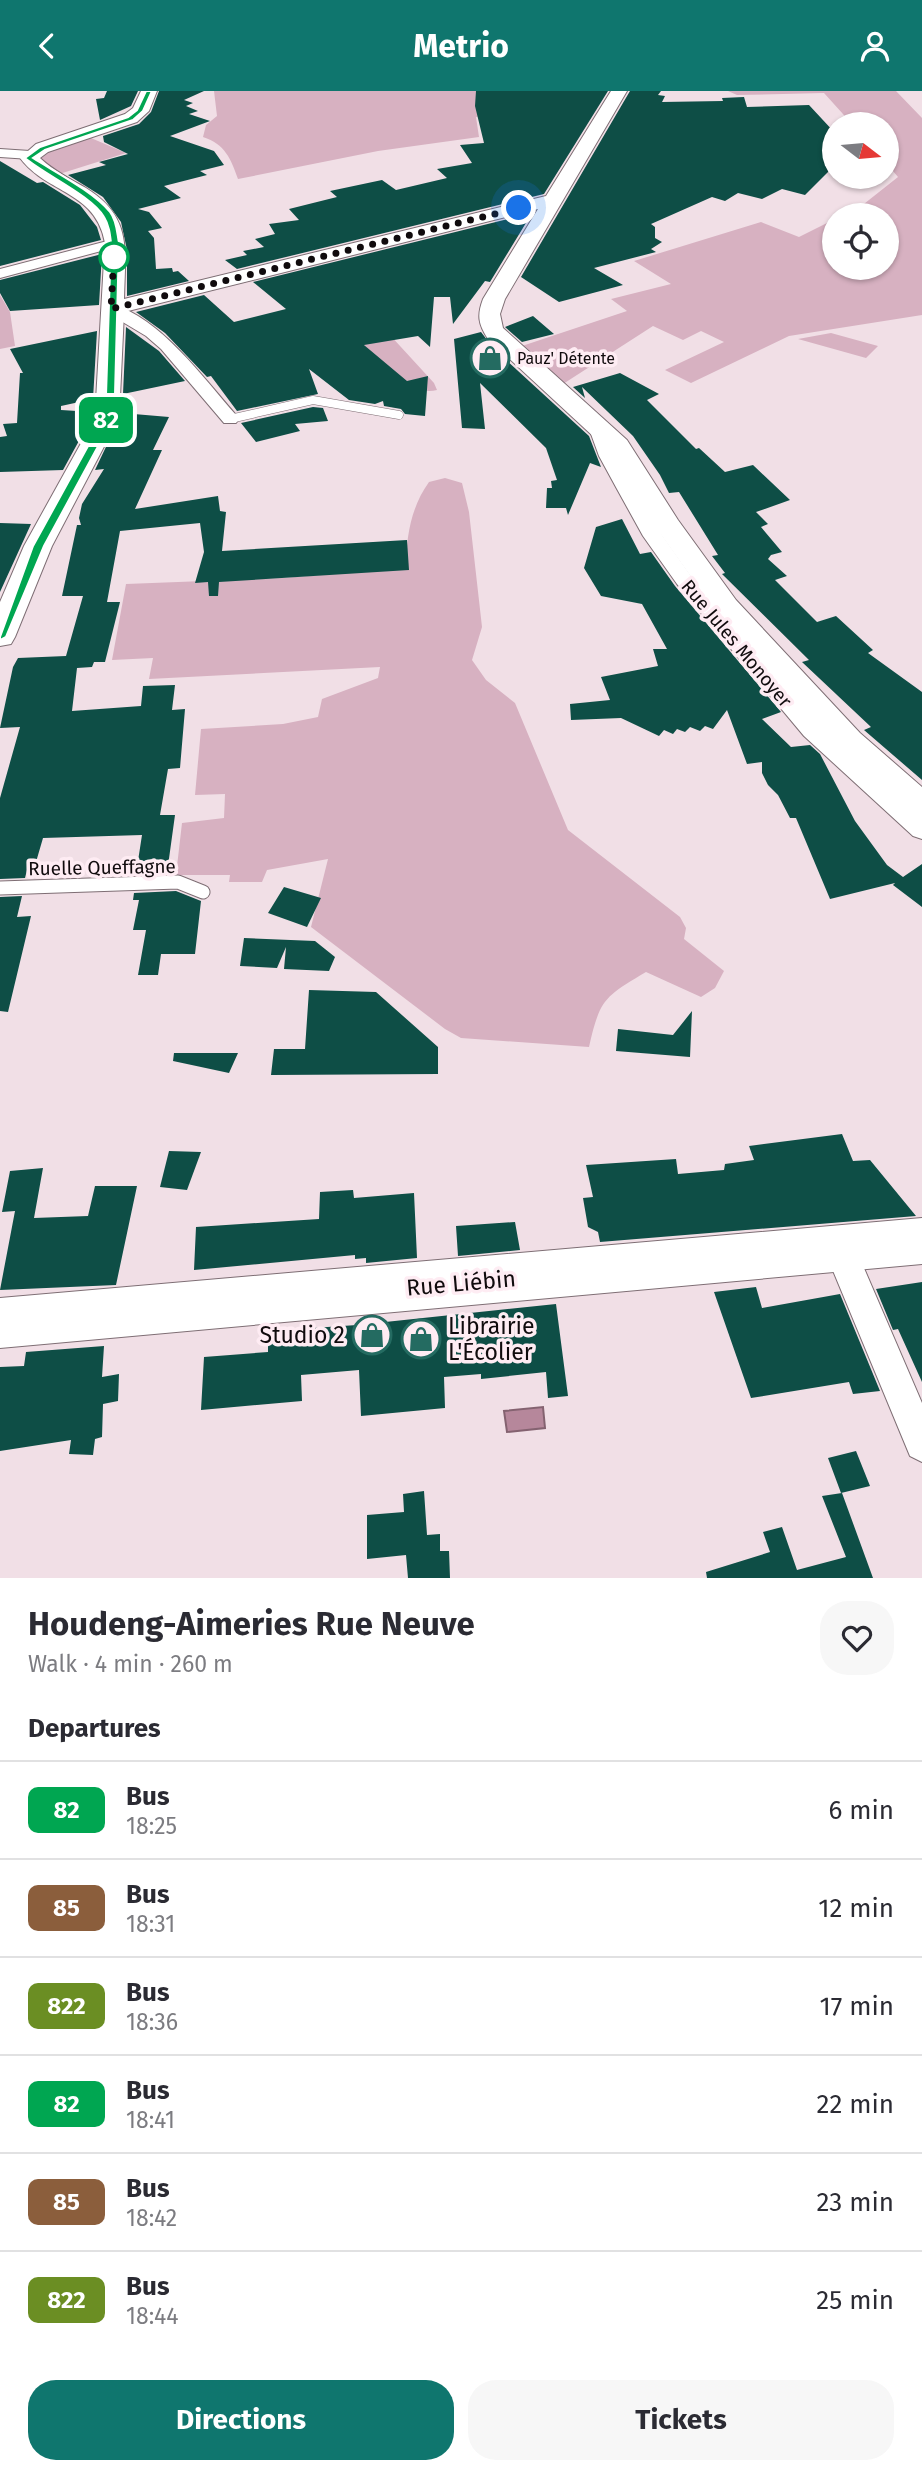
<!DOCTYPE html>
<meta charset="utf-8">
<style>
body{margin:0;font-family:"Fira Sans",sans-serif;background:#f7f7f7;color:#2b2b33;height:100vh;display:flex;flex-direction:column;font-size:26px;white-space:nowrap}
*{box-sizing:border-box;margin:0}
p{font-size:23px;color:#7c7c81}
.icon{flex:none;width:38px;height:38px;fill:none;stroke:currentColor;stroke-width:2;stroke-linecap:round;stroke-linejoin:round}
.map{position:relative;height:1487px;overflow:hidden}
.panel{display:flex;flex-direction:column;background:#fff;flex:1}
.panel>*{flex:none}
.badge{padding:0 14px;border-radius:10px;font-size:24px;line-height:46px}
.needle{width:46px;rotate:106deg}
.fabs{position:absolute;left:822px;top:21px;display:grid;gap:14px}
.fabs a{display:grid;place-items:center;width:77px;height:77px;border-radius:50%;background:#fff;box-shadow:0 2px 5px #0004;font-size:35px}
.you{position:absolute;width:35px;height:35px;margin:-18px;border:5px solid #fff;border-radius:50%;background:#1a73e8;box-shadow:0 0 0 10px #1a73e833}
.map>.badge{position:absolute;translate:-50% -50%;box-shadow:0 0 0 4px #fff}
h2{padding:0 28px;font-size:26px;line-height:63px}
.round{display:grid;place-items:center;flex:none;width:74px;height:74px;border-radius:28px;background:#f7f7f7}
.head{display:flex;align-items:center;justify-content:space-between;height:119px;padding:0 28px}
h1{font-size:33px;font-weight:700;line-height:52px}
.cta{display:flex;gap:14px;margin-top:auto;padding:14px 28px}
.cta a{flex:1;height:80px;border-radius:28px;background:#0f766e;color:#fff;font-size:28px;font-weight:700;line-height:80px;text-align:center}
.cta a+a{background:#f7f7f7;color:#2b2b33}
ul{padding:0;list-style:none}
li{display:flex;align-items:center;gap:21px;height:98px;padding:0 28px;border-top:2px solid #e1e1e2}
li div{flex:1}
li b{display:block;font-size:26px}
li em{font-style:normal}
li .badge{min-width:77px;font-weight:700;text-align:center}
header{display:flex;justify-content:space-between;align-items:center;height:91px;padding:0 28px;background:#0f766e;color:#fff;font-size:32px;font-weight:700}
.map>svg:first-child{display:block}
.green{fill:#d7b1c1}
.water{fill:#b6879b;stroke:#846270;stroke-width:2}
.building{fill:#0e4e46}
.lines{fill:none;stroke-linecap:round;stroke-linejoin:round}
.lane-far1-casing{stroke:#7e6e74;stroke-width:9}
.lane-casing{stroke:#7e6e74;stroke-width:15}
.street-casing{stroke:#7e6e74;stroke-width:2}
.secondary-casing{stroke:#7e6e74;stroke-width:2}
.primary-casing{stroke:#7e6e74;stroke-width:2}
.lane-far1{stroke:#fff;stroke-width:8}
.lane{stroke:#fff;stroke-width:13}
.street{fill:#fff;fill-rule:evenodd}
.secondary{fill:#fff;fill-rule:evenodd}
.primary{fill:#fff;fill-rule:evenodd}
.line{fill:#00a651;stroke:#fff;stroke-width:2}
.walk{stroke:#100b0d;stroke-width:7;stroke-dasharray:0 12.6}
.stop-dot{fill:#fff;stroke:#00a651;stroke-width:3.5}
.labels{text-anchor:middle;stroke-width:7;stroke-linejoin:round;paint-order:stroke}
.far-poi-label{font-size:16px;fill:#100b0d;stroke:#feecf3;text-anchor:start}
.street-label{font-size:19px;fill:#100b0d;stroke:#feecf3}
.near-street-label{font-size:23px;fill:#100b0d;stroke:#feecf3}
.near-poi-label{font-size:23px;fill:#100b0d;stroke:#feecf3;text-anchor:start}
</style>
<header><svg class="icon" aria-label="back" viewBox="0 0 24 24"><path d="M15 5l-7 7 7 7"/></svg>Metrio<svg class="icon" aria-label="person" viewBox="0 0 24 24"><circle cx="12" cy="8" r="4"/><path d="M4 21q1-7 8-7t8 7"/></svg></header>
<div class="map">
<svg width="922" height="1487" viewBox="0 0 922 1487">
<rect width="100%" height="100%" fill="#f1dfe6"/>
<path class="green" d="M 214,0 L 537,0 L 499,23 L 476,26 L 479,46 L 378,60 L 238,88 C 231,68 225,53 203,46 L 206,34 L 217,25 Z
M 728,0 L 896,0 L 922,27 L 922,224 L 789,245 L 691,292 L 665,279 L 724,251 L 701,240 L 683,249 L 653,235 L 563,293 L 519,256 L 627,220 L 611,208 L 671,193 L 634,170 L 761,131 L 799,146 L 835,128 L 835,177 L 887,177 L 887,124 L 850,124 L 898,86 L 887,73 L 887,33 L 852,33 L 824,2 L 737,4 Z
M 84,44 L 126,62 L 53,85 L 30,64 Z
M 0,204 L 10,221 L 15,255 L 0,258 Z
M 378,231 L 434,292 L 437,299 C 406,307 376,264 355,245 Z
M 831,242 L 878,255 L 866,267 L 798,248 Z
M 445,387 L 462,392 L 469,421 L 482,536 L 472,569 L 486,589 L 515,612 L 568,739 L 680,826 L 686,837 L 684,848 L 724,880 L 715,897 L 701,906 L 646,881 C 604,906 600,908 589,956 L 461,947 L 445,938 L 311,836 L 328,768 L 267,779 L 262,791 L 229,791 L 230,784 L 176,784 L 182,732 L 224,727 L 225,703 L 195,704 L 201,638 L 283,633 L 318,626 L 322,608 L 378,587 L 380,576 L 149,588 L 153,567 L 112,569 L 126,493 L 283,487 L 406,477 C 406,446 411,416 429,391 Z"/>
<path class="water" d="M 543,1316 L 545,1337 L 507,1341 L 504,1320 Z"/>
<path class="building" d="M 107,0 L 138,0 L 131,15 L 100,29 L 96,8 L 104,7 Z
M 159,0 L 204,0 L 184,9 L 193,12 L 186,15 L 198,20 L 189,23 L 210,30 L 170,45 L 214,60 L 224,74 L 200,80 L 207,84 L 164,95 L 181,107 L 138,118 L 149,121 L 162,137 L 148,140 L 154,147 L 156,178 L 172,177 L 173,181 L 178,180 L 189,190 L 127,205 L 127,159 L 121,131 L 103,106 L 68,84 L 106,74 L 99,71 L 128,63 L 104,51 L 103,45 L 139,33 L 151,21 Z
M 476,0 L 608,0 L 544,103 L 237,178 L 225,169 L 247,164 L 243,160 L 264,156 L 255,148 L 275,143 L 269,133 L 299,129 L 289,118 L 337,106 L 330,100 L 382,89 L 396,99 L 447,87 L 437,78 L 472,72 L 460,54 L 484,52 L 475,15 Z
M 630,0 L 661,0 L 658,4 L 665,5 L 662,11 L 723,10 L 722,7 L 744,6 L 747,16 L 809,14 L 835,42 L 835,67 L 827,74 L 833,76 L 805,104 L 782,98 L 762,108 L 738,102 L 725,110 L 712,106 L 651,133 L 655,136 L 655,147 L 662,151 L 651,158 L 656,161 L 594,177 L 623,194 L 559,211 L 521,186 Z
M 0,70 L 37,92 L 43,91 L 80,114 L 97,136 L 101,149 L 0,175 Z
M 532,122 L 490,191 L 485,190 L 453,233 L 450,206 L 434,206 L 430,256 L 418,245 L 364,254 L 407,290 L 428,285 L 425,325 L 405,323 L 401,318 L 384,315 L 383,310 L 375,313 L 349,309 L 309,278 L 318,303 L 237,320 L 211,285 L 207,286 L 165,242 L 136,221 L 204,204 L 234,231 L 286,218 L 253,191 Z
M 102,163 L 99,214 L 10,220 L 0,202 L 0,189 Z
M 533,225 L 554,243 L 522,251 L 505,236 Z
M 126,236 L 159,260 L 185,290 L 123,303 Z
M 97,240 L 93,308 L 61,315 L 61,319 L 93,321 L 92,326 L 63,379 L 0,381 L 0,346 L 7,345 L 3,333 L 17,332 L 20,282 L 23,282 L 10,258 Z
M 481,241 L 494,258 L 589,345 L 601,376 L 590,372 L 568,424 L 566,417 L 546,417 L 547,397 L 552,397 L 551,390 L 557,389 L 546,357 L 480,292 L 485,338 L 462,337 L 454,248 Z
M 620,282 L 659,303 L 647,309 L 696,358 L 699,357 L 725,381 L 753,374 L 790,409 L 756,421 L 768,433 L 761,436 L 782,461 L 771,464 L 768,468 L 787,485 L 775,489 L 817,531 L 836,525 L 873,559 L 868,562 L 922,601 L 922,689 L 864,639 L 871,636 L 802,571 L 809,569 L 722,483 L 725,482 L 712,465 L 718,464 L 679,401 L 669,402 L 660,384 L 633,345 L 582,296 L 585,307 L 573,296 Z
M 313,316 L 323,317 L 328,330 L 295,333 L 300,340 L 256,351 L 241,332 Z
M 122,322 L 169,326 L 153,359 L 162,359 L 135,418 L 218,405 L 220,420 L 226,421 L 222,460 L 407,449 L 409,479 L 219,491 L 218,505 L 209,505 L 208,491 L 195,492 L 204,461 L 200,432 L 120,440 L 107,511 L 120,511 L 105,571 L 94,571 L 92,576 L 77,577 L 72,620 L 141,615 L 143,595 L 175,594 L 172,619 L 185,618 L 180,677 L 168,678 L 160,724 L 175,724 L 167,782 L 136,783 L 142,744 L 43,747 L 36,771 L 29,771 L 25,787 L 0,788 L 0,707 L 20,636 L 0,637 L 13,576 L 18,567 L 66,565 L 83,505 L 62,505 L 77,434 L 81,434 L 79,427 L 82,413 L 104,378 L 95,379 Z
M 622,428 L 640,463 L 651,461 L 675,495 L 781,621 L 762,628 L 791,656 L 810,654 L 820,663 L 855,730 L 887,774 L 903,786 L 922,773 L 922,816 L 893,794 L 895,792 L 830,808 L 796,727 L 790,727 L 778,704 L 768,694 L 762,682 L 762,671 L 747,673 L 727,619 L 713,638 L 705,635 L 700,640 L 690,636 L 685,641 L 677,638 L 673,643 L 664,639 L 659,645 L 621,627 L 571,629 L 570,613 L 610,609 L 601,586 L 658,575 L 653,558 L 667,558 L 642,513 L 601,505 L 584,477 L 596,436 Z
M 0,432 L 31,433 L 0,501 Z
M 284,796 L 321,807 L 307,836 L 268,822 Z
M 176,800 L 201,810 L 195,863 L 161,863 L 158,884 L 138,884 L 146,839 L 133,839 L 139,809 L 133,809 L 134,802 Z
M 22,805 L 17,826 L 31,825 L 8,921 L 0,920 L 0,806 Z
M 244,847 L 315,850 L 335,866 L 329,880 L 284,878 L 286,856 L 277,877 L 240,875 Z
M 309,899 L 376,901 L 438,956 L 438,983 L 271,984 L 274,958 L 305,958 Z
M 692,920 L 690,966 L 616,960 L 618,938 L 673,944 Z
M 174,962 L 238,962 L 229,982 L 173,970 Z
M 842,1043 L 853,1070 L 870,1069 L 916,1125 L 600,1151 L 598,1141 L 588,1136 L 583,1107 L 593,1106 L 586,1074 L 676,1068 L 678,1083 L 724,1079 L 725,1073 L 754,1069 L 749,1055 Z
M 169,1060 L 201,1061 L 187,1099 L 160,1096 Z
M 43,1077 L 34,1127 L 88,1125 L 95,1095 L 137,1095 L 116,1194 L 0,1199 L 15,1120 L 2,1121 L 10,1080 Z
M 353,1099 L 354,1107 L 414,1102 L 417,1167 L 366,1172 L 366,1167 L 355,1168 L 355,1164 L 194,1179 L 196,1136 L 319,1128 L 320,1101 Z
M 515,1131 L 520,1159 L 458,1165 L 456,1135 Z
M 922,1191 L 922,1291 L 898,1238 L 893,1239 L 876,1198 Z
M 756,1196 L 762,1217 L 840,1203 L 880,1300 L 853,1303 L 849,1291 L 751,1307 L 714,1201 Z
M 556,1213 L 568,1305 L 548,1307 L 546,1281 L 481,1288 L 481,1283 L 444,1286 L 445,1317 L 361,1325 L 359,1279 L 301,1284 L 302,1310 L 201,1319 L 204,1266 L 268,1261 L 268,1240 L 357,1234 Z
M 104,1255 L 102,1286 L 119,1283 L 118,1310 L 103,1313 L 102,1346 L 95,1348 L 93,1364 L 69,1363 L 71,1349 L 0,1360 L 0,1276 L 24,1275 L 26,1261 Z
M 856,1360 L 870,1395 L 841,1402 L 828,1367 Z
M 424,1400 L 427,1444 L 440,1443 L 440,1460 L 449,1460 L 450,1487 L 408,1487 L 406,1464 L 367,1468 L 367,1424 L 404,1421 L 403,1403 Z
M 842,1402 L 873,1487 L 707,1487 L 706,1481 L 770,1461 L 763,1441 L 782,1436 L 797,1479 L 846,1466 L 822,1405 Z"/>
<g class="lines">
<defs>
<path id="lane-far1" d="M 230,328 L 313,309 L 399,324"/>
<path id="lane" d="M 0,797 L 178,791 L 203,801"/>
<path id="street" d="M 0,58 L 30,60 L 36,64 L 30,68 L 0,66 Z
M 115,148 L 120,149 L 120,155 L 0,187 L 0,178 Z
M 111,213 C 160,226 204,288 236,324 L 239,328 L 236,332 L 224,332 L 161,258 L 146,245 L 106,221 L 103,218 Z
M 596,327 L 605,332 L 617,365 L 635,398 L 662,444 L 691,485 L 820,635 L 922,725 L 922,748 L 913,745 L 804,645 L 677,493 L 643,445 L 617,398 L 599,365 L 587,332 Z
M 840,1143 L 851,1147 L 922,1312 L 922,1371 L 910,1365 L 824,1158 L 829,1147 Z"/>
<path id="secondary" d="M 141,0 L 157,0 L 149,20 L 137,31 L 48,61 L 40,67 C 54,80 70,88 86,97 C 133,126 125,160 124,208 L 546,105 L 611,0 L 627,0 L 505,208 L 500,223 L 503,237 L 627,349 L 678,429 L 736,509 L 860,642 L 922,696 L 922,727 L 910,724 L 836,658 L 716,521 L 652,431 L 608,359 L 488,248 C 478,233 477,224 483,208 L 538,118 L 124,221 L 119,327 L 52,455 L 15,546 L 11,553 L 0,555 L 0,511 L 24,455 L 95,327 L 105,152 C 96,100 47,103 20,67 L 36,53 L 125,23 L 133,17 Z"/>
<path id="primary" d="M 922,1127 L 922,1173 L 0,1257 L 0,1207 Z"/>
</defs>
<use href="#lane-far1" class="lane-far1-casing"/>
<use href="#lane" class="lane-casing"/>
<use href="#street" class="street-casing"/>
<use href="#secondary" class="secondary-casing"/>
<use href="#primary" class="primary-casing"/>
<use href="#lane-far1" class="lane-far1"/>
<use href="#lane" class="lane"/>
<use href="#street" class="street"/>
<use href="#secondary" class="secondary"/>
<use href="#primary" class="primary"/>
</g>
<path class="line" d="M 146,0 L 152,0 L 143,20 L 133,29 L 45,59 L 33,67 C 55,81 94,101 110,121 C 117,130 117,142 119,152 L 115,304 L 108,337 L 44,455 L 6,546 L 0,549 L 0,546 L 33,455 L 98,337 L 106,304 L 111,152 C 110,143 109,134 104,126 C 92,105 45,84 25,67 L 40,56 L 128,26 L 137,19 Z"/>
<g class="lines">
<path class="walk" d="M 114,166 L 114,163 L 111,218 L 519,117"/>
</g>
<defs>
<symbol id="shop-ring" viewBox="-11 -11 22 22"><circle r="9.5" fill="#feecf3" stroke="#246b61" stroke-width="1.5"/><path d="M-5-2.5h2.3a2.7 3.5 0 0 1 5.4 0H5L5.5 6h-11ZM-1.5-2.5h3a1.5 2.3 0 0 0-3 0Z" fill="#246b61"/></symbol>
</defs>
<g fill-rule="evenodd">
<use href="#shop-ring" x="468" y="245" width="44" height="44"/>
<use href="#shop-ring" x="350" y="1222" width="44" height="44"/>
<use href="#shop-ring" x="399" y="1226" width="44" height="44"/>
</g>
<circle class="stop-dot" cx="114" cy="166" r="14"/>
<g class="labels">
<g class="far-poi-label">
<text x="517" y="273">Pauz' Détente</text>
</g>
<g class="street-label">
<text transform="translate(737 552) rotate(50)" y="7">Rue Jules Monoyer</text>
<text transform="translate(102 776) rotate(-1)" y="7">Ruelle Queffagne</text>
</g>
<g class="near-street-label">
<text transform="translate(461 1192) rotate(-5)" y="8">Rue Liébin</text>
</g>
<g class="near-poi-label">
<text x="448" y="1243">Librairie<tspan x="448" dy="26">L'Écolier</tspan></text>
<text x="345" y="1252" text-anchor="end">Studio 2</text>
</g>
</g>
</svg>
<div class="fabs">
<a><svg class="needle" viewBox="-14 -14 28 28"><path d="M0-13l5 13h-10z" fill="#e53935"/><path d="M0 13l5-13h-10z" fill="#7c7c81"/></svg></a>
<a><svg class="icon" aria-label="locate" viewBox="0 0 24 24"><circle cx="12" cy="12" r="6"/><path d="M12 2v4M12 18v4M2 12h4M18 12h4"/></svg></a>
</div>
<div class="you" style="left:519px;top:117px"></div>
<b class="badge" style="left:106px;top:329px;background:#00a651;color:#fff">82</b>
</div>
<section class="panel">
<div class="head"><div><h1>Houdeng-Aimeries Rue Neuve</h1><p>Walk · 4 min · 260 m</p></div><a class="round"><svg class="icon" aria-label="heart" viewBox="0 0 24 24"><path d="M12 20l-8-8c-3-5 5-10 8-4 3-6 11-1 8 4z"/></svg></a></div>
<h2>Departures</h2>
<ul>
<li><span class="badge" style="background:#00a651;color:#fff">82</span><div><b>Bus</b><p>18:25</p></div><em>6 min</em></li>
<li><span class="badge" style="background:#8b5e3c;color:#fff">85</span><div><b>Bus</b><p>18:31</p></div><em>12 min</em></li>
<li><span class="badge" style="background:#6b8e23;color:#fff">822</span><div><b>Bus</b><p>18:36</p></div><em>17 min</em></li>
<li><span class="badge" style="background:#00a651;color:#fff">82</span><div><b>Bus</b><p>18:41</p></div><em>22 min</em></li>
<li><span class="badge" style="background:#8b5e3c;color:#fff">85</span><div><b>Bus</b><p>18:42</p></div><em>23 min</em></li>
<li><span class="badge" style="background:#6b8e23;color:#fff">822</span><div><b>Bus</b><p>18:44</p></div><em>25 min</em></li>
</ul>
<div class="cta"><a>Directions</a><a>Tickets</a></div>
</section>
